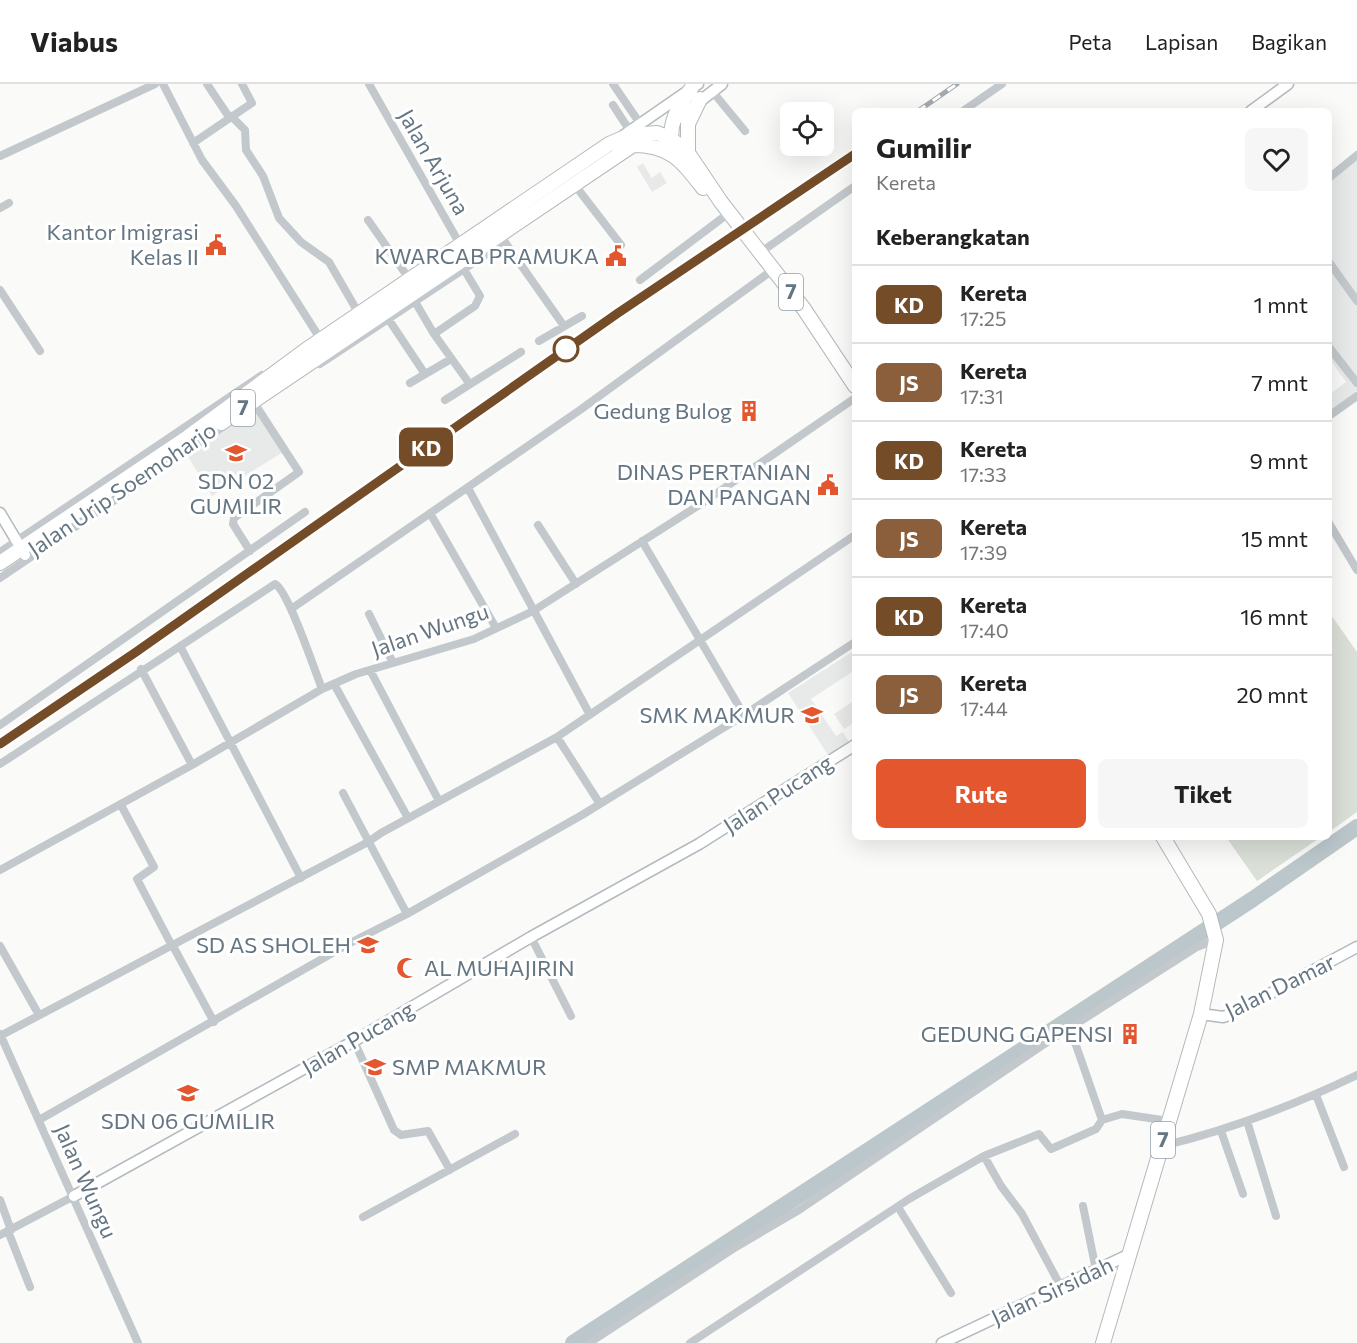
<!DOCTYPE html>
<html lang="id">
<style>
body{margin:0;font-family:Commissioner,sans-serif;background:#f6f6f6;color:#222;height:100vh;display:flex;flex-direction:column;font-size:22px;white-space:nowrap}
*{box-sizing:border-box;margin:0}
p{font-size:20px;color:#767676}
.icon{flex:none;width:33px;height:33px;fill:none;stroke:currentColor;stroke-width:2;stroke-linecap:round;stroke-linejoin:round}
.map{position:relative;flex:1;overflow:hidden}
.drawer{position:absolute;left:852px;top:24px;width:480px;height:732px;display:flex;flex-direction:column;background:#fff;border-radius:9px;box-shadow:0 6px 24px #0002}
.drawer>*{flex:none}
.badge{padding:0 12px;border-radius:9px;font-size:21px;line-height:39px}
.buttons{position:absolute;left:780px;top:18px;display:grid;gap:12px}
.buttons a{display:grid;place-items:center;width:54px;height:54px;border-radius:9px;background:#fff;box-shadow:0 6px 24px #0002;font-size:30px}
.map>.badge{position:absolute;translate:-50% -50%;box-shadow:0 0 0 3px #fff}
h2{padding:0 24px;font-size:22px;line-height:54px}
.round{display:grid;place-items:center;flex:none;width:63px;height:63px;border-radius:9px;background:#f6f6f6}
.head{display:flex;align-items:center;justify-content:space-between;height:102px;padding:0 24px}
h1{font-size:28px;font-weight:700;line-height:45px}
.cta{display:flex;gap:12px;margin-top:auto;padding:12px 24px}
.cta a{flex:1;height:69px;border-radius:9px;background:#e4572e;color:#fff;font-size:24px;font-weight:700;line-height:69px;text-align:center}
.cta a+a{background:#f6f6f6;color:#222}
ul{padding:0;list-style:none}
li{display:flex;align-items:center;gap:18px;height:78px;padding:0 24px;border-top:2px solid #e0e0e0}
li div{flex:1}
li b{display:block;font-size:22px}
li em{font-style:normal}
li .badge{min-width:66px;font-weight:700;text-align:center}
header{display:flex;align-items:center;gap:36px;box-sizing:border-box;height:84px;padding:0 30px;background:#fff;border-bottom:2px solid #e0e0e0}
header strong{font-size:28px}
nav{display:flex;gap:33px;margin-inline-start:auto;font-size:21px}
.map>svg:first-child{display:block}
.built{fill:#e8e9e9}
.green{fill:#dadfd7}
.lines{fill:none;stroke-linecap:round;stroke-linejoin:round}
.river{stroke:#bbc7cb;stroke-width:16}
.secondary-casing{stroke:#b3babf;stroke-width:13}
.highway-casing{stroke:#b4b9bd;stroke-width:16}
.street{stroke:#c3c8cc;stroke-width:8}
.secondary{stroke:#fff;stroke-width:10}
.highway{stroke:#fff;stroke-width:14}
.rail-casing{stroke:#a2aab0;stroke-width:5}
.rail{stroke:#fff;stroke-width:3;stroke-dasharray:9;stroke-linecap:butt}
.line-casing{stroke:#fff;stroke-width:14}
.line{stroke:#744c28;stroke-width:9}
.stop-dot{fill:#fff;stroke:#744c28;stroke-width:3}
.labels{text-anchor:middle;stroke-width:6;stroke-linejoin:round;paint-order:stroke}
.shield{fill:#fff;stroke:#939fa8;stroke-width:1.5}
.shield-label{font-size:21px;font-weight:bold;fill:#657683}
.street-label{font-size:22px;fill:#657683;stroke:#fff}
.poi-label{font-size:22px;fill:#657683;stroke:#fff;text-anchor:end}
</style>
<header>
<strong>Viabus</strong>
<nav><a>Peta</a><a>Lapisan</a><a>Bagikan</a></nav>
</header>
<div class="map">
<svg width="1357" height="1259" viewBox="0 0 1357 1259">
<rect width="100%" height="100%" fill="#fafaf8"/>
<path class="built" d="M 1357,73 L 1357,294 L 1329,258 L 1329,93 Z
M 643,79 L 656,101 L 652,94 L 660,88 L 667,99 L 652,108 L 637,83 Z
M 1329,265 L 1357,302 L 1357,307 L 1329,329 L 1329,303 L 1333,308 L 1346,298 L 1329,274 Z
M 256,324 L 285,367 L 212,412 L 187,371 Z
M 855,566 L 855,586 L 811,615 L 836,652 L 843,648 L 849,658 L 828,671 L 788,609 Z
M 855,616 L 855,638 L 844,645 L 834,630 Z"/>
<path class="green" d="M 1329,528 L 1357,568 L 1357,728 L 1329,748 Z
M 1226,753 L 1321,753 L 1257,797 Z"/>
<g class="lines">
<path class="river" d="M 573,1259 L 1253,815 L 1357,743"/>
<defs>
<path id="secondary" d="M 1251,27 L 1288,0
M 672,39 L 722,0
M 624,51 L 698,0
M 0,429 L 25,471
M 1201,930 L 1223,933 L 1232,930 L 1357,863
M 74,1112 L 354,957 L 531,853 L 699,760 L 855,661
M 942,1259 L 1130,1170"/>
<path id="highway" d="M 672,63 C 668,40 678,22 691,5
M 688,69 L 688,40 L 700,15
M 221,339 L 633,61 C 670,61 681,76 703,104
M 0,479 L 188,353 L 310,263 L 609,60 L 630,51 L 657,49 L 670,54 L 688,69 L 721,118 L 804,225 L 855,302
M 1103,1259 L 1201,930 L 1216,856 L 1209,830 L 1163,753"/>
</defs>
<use href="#secondary" class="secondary-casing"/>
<use href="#highway" class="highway-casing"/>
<path class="street" d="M 163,0 L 202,76 L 236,122 L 321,256
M 207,0 L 229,33
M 369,0 L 462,164
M 613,0 L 641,41
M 712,7 L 745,47
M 613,21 L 630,47
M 963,27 L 1002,0
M 231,32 L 245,46 L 246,66 L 263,92 L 279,134 L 301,158 L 329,178 L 359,230
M 193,59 L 252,19 L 242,0
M 0,72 L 155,0
M 1329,94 L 1357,71
M 574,100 L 621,161
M 0,124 L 9,119
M 368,136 L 410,196
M 502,154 L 564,242
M 761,168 L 855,102
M 1329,178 L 1357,217
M 640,196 L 729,129
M 0,206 L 40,267
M 414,216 L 434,250 L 475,222 L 480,212 L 462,182
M 387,233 L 425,290
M 434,250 L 469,299
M 539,257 L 582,232
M 1329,263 L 1357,299
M 320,280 L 505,158
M 410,299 L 451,275
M 445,316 L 521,268
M 1329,332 L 1357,312
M 468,404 L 590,631
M 430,429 L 496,544
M 1329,439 L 1357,486
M 538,441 L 576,500
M 642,457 L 744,631
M 250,467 L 233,440 L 234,434 L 299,388 L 253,317
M 0,468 L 262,291
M 0,494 L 227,340
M 291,525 L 580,326 L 774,185
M 369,530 L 393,579
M 180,562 L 301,794
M 141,585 L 192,681
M 370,586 L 439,717
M 334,600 L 408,734
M 0,641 L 305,428
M 557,653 L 600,720
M 0,680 L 275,500 C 288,506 315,587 322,605
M 343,709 L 407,830
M 121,721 L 154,783 L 137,795 L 172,862
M 0,786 L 192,681 L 322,605 L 356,590 L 474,555 L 533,527 L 707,416 L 855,314
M 531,853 L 571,932
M 0,862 L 39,931
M 173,862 L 214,938
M 1070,944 L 1102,1036
M 0,950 L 138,1259
M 0,952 L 368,758 L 381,749 L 557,653 L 855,451
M 354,957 L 394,1046 L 401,1051 L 428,1047 L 450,1086
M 1316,1011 L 1344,1083
M 39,1036 L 350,859 L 407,830 L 582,731 L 744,631 L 855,558
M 1247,1037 L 1276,1132
M 1221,1047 L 1243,1110
M 1162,1062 C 1230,1046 1294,1021 1357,991
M 984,1072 L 1001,1102 L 1022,1130 L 1061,1203
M 0,1116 L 11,1146
M 1083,1122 L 1096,1186
M 898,1123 L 951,1209
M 363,1133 L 515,1050
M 8,1147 L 30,1203
M 0,1151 L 74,1112
M 589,1259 L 736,1163 L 799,1126 L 1043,961 L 1197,863 L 1216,856
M 690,1259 L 909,1115 L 984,1072 L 1039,1050 L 1051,1065 L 1096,1045 L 1102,1036 L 1122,1030 L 1169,1037"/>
<use href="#secondary" class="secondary"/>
<use href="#highway" class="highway"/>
<defs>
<path id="rail" d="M 918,27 L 957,0
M 0,660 L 136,568 L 618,229 L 855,70"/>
</defs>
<use href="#rail" class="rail-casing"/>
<use href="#rail" class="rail"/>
</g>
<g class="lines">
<defs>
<path id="line" d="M 0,660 L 136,568 L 618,229 L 855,70"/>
</defs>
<use href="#line" class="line-casing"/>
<use href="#line" class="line"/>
</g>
<defs>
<symbol id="civic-bare" viewBox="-9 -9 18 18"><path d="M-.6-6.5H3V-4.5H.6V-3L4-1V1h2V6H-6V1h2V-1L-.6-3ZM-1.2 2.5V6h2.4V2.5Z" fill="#e4572e" stroke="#fff" stroke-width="2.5" paint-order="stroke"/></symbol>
<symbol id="building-bare" viewBox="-9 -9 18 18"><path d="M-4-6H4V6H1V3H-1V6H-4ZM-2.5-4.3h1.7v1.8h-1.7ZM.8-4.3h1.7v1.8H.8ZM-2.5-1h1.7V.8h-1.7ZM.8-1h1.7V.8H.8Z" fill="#e4572e" stroke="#fff" stroke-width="2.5" paint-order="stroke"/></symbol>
<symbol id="school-bare" viewBox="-9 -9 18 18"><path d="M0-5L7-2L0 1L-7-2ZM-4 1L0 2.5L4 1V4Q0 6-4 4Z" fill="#e4572e" stroke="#fff" stroke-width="2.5" paint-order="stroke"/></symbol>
<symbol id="mosque-bare" viewBox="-9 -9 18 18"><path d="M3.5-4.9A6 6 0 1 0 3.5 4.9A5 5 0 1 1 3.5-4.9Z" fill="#e4572e" stroke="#fff" stroke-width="2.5" paint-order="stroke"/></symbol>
</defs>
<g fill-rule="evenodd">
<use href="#civic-bare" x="201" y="146" width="30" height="30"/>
<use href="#civic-bare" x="601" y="157" width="30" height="30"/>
<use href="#building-bare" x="734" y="312" width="30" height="30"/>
<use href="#school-bare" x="221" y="354" width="30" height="30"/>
<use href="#civic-bare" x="813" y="386" width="30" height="30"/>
<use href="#school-bare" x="797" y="616" width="30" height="30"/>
<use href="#school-bare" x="353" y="846" width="30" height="30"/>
<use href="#mosque-bare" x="392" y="869" width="30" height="30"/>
<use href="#building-bare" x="1115" y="935" width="30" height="30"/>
<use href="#school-bare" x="360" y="968" width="30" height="30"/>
<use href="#school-bare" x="173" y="994" width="30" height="30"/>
</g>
<circle class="stop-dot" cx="566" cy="265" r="12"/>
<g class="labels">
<g class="shield">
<rect x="779" y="190" width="24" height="36" rx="4.5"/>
<rect x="231" y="306" width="24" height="36" rx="4.5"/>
<rect x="1151" y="1038" width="24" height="36" rx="4.5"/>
</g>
<g class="shield-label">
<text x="791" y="215">7</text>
<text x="243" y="331">7</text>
<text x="1163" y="1063">7</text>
</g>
<g class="street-label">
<text transform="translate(434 78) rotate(60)" y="8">Jalan Arjuna</text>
<text transform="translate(122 405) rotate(-34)" y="8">Jalan Urip Soemoharjo</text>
<text transform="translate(430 546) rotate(-19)" y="8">Jalan Wungu</text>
<text transform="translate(778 710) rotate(-33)" y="8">Jalan Pucang</text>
<text transform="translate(1280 902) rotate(-26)" y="8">Jalan Damar</text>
<text transform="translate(358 954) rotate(-30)" y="8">Jalan Pucang</text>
<text transform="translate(86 1097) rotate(66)" y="8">Jalan Wungu</text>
<text transform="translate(1052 1207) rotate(-25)" y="8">Jalan Sirsidah</text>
</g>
<g class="poi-label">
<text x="199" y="156">Kantor Imigrasi<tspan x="199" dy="25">Kelas II</tspan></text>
<text x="599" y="180">KWARCAB PRAMUKA</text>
<text x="732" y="335">Gedung Bulog</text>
<text x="811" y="396">DINAS PERTANIAN<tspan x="811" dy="25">DAN PANGAN</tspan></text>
<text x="236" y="405" text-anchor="middle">SDN 02<tspan x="236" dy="25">GUMILIR</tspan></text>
<text x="795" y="639">SMK MAKMUR</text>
<text x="351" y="869">SD AS SHOLEH</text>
<text x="424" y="892" text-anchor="start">AL MUHAJIRIN</text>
<text x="1113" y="958">GEDUNG GAPENSI</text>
<text x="392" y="991" text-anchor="start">SMP MAKMUR</text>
<text x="188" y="1045" text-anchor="middle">SDN 06 GUMILIR</text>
</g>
</g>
</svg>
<div class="buttons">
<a><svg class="icon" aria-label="locate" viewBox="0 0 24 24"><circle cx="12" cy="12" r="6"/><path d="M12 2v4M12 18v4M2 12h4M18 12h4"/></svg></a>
</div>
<b class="badge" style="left:426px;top:363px;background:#744c28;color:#fff">KD</b>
<section class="drawer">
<div class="head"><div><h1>Gumilir</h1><p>Kereta</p></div><a class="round"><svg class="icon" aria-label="heart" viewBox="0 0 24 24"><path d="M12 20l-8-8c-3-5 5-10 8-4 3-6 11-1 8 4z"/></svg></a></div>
<h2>Keberangkatan</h2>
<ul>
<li><span class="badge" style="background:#744c28;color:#fff">KD</span><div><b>Kereta</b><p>17:25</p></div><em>1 mnt</em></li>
<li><span class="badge" style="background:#8b5e3c;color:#fff">JS</span><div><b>Kereta</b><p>17:31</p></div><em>7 mnt</em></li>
<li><span class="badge" style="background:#744c28;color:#fff">KD</span><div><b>Kereta</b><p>17:33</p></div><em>9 mnt</em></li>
<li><span class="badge" style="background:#8b5e3c;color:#fff">JS</span><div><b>Kereta</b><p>17:39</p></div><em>15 mnt</em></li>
<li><span class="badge" style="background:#744c28;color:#fff">KD</span><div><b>Kereta</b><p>17:40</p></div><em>16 mnt</em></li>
<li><span class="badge" style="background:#8b5e3c;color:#fff">JS</span><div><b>Kereta</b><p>17:44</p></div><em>20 mnt</em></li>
</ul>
<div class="cta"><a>Rute</a><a>Tiket</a></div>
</section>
</div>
